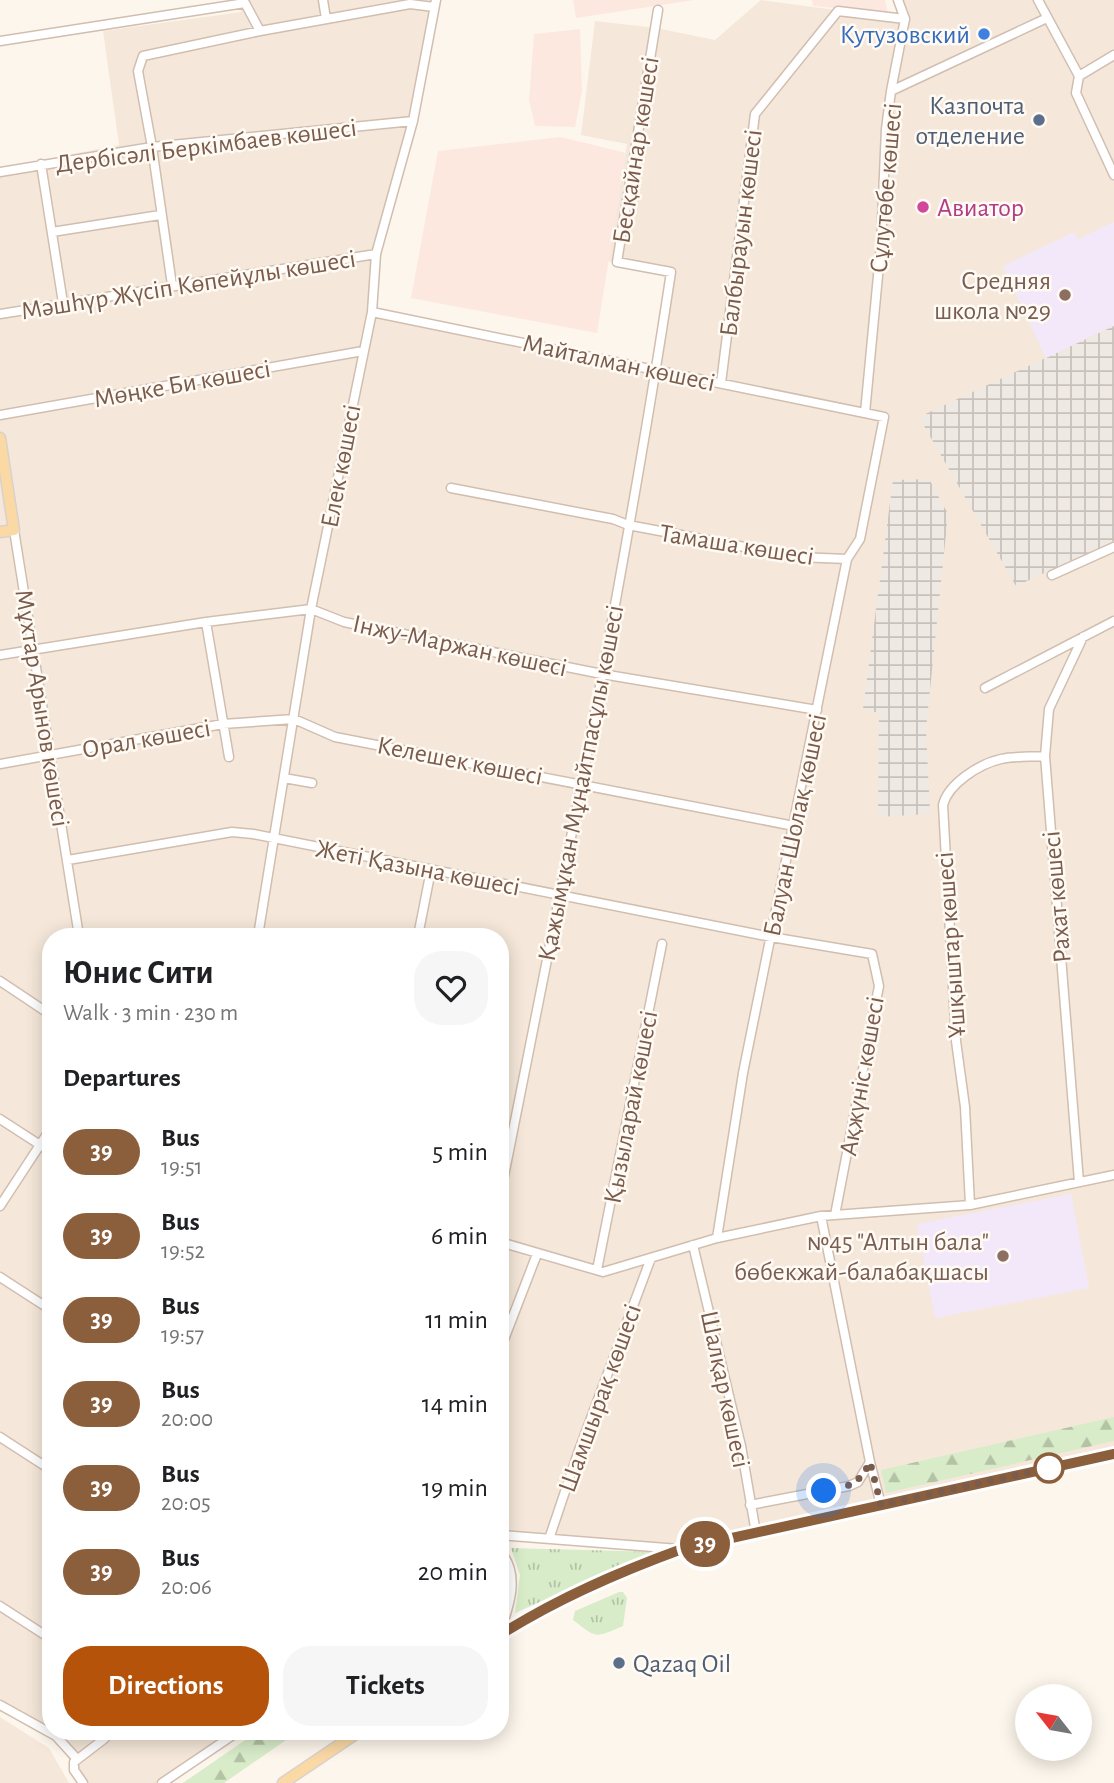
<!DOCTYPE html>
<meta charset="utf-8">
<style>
body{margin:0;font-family:"Alegreya Sans",sans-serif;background:#f6f6f6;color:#202124;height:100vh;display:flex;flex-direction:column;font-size:26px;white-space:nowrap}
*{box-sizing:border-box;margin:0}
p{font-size:23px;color:#757577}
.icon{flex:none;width:38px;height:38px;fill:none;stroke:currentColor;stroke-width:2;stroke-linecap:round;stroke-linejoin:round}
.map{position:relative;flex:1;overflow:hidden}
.details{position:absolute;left:42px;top:928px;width:467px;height:812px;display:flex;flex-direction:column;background:#fff;border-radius:28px;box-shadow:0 4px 18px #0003}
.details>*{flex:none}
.badge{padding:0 14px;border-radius:23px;font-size:24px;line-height:46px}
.needle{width:46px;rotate:301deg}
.buttons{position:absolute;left:1015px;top:1684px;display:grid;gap:14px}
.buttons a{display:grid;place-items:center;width:77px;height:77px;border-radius:50%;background:#fff;box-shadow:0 4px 18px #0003;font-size:35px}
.you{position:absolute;width:35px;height:35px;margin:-18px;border:5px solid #fff;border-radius:50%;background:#1a73e8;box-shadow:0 0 0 10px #1a73e833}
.map>.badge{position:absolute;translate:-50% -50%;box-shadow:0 0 0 4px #fff}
h2{padding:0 21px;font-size:26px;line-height:63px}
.round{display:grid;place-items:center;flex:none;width:74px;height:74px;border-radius:28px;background:#f6f6f6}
.headline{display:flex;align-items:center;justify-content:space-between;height:119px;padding:0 21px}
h1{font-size:33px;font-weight:700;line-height:52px}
.action{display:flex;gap:14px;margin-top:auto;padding:14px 21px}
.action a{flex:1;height:80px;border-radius:28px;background:#b45309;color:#fff;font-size:28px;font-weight:700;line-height:80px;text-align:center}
.action a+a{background:#f6f6f6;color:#202124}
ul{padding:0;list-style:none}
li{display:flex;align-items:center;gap:21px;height:84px;padding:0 21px}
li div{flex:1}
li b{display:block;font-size:26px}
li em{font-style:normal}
li .badge{min-width:77px;font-weight:700;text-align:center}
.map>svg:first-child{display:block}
.residential{fill:#f5e8da}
.commercial{fill:#fde8e0}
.industrial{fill:url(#industrial-grid)}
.education{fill:#f3e8fa}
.grass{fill:url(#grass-tufts)}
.forest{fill:url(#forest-firs)}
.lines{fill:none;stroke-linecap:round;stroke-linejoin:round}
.minor-casing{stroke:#d1beb0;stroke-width:11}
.major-casing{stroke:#dad1cd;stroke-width:13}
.minor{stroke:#fff;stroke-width:8}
.major{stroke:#fbd9a5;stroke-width:10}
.line-casing{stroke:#fff;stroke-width:16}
.line{stroke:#8b5e3c;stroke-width:10}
.walk{stroke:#7a5c4d;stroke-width:7;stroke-dasharray:0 12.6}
.shop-dot{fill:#3f7fe0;stroke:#fffaf3;stroke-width:2.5}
.service-dot{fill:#5c6f8a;stroke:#fffaf3;stroke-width:2.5}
.hotel-dot{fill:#d1479c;stroke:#fffaf3;stroke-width:2.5}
.education-dot{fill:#8d6e63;stroke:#fffaf3;stroke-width:2.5}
.stop-dot{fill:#fff;stroke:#8b5e3c;stroke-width:3.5}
.labels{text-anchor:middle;stroke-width:5;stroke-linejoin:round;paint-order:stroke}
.shop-label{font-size:26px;fill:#366cbe;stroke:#fffaf3;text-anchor:end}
.service-label{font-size:26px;fill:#4e5e75;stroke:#fffaf3;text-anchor:end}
.street-label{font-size:26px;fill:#7a5c4d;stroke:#fffaf3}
.hotel-label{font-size:26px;fill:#b23c85;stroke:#fffaf3;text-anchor:start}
.education-label{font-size:26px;fill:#785e54;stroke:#fffaf3;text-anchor:end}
</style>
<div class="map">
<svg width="1114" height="1783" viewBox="0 0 1114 1783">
<defs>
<pattern id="industrial-grid" width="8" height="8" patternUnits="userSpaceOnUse" patternTransform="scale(1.75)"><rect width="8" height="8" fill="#efe9e4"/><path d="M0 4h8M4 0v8" fill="none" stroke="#c7c0bb"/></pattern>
<pattern id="grass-tufts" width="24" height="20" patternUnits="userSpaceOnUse" patternTransform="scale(1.75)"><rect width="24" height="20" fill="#d8ecc9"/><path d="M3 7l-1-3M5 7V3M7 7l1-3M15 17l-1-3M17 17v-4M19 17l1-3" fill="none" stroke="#b4c2a5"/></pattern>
<pattern id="forest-firs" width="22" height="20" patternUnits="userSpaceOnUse" patternTransform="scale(1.75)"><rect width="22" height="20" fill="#d8ecc9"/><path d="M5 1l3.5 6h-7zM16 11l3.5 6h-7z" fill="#b4c2a5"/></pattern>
</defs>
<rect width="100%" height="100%" fill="#fdf6ec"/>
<path class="residential" d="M 239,0 L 436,0 L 413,121 L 376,254 L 372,312 L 656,370 L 671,273 L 608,261 L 627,144 L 581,135 L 595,21 L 656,28 L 715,40 L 761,0 L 904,19 L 898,0 L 1114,0 L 1114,1454 L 682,1549 L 501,1535 L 500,936 L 51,936 L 51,1731 L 239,1731 L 160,1783 L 86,1783 L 56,1742 L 0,1707 L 0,168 L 119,145 L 103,31 L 241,12 Z
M 0,1717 L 49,1748 L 69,1783 L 0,1783 Z"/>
<path class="commercial" d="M 573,0 L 694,0 L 576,18 Z
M 812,0 L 885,0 L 888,13 L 813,6 Z
M 580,29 L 582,91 L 575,127 L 535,126 L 529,100 L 534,34 Z
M 561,137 L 626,153 L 597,333 L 411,298 L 438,151 Z"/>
<path class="industrial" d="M 1114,326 L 1114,541 L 1016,586 L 919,417 Z
M 929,479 L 948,514 L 926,729 L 930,814 L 878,817 L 879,713 L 863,709 L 893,480 Z"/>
<path class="education" d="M 1114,222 L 1114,325 L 1046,358 L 1003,266 L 1074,232 L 1078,239 Z
M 1071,1194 L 1089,1288 L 935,1318 L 917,1224 Z"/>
<path class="grass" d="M 511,1548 L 659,1552 L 611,1570 L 515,1613 L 520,1575 Z
M 619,1592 L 623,1592 L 627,1598 L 623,1626 C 594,1638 598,1639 573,1620 L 575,1611 Z"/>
<path class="forest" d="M 1114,1417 L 1114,1441 L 886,1493 L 881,1470 Z
M 258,1731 L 299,1731 L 224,1783 L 183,1783 Z"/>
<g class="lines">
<defs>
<path id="minor" d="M 323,0 L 326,19
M 1038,0 L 1079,76 L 1076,93 L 1114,175
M 0,41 L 245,3 L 260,31
M 1079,76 L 1114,55
M 891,91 L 905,19 L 898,0
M 41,164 L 63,303
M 0,172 L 152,147 L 413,121
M 52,232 L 160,215
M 172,285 L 152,147 L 138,71 L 143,56 L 260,31 L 410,4 L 434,7
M 372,312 L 884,417 L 860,539 L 847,559 L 743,1073 L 717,1238
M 0,314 L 376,254
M 721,383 L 755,114 L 838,11 L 905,19
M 865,413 L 881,244 L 886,129 L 891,91 L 1047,18
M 0,415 L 363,351
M 451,488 L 613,519 L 628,525 L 798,557 L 847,559
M 14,530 L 79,936
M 1052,575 L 1114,547
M 206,622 L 229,757
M 0,655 L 206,622 L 311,609 L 344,622 L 602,674 L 817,710
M 985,688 L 1114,621
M 0,764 L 223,724 L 294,719 L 335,737 L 794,826
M 284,778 L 312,783
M 68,860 L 232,832 L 253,834 L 771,937 L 872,954 L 879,986 L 835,1215
M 236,936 L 259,933
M 258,936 L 311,609 L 372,312 L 376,254 L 413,121 L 436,0
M 418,936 L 431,870
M 0,981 L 51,1015
M 0,1119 L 51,1152
M 1079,1182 L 1045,756 L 1049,709 L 1083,637
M 500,1196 C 561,889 624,582 671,272 L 617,262 L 658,10
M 970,1205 L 965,1107 L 956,1041 L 943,805 C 948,784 979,764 1001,759 C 1015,756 1030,757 1045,756
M 0,1206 L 51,1128
M 500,1242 L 603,1272 L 717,1238 L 821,1216 L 970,1205 L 1114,1175
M 693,1245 L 741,1446 L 756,1533
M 597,1270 L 662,944
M 0,1277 L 51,1310
M 500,1350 L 537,1254
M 0,1437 L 51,1470
M 870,1462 L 881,1505
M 750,1505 L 849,1486 L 858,1482 L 870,1462 L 821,1216
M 500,1535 L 679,1549
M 549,1539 L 578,1453 L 651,1258
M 500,1551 C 521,1574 509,1607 500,1632
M 0,1606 L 51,1639
M 0,1705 L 56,1736 L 77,1759
M 83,1783 L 74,1770 L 74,1762 L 104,1739 L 111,1731
M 162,1783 L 239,1731"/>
<path id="major" d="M 0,438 L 14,530 L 0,532
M 500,1635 C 558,1598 619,1572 682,1549 L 1114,1454
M 283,1783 L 360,1731"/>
</defs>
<use href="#minor" class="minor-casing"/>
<use href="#major" class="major-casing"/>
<use href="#minor" class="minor"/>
<use href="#major" class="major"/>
</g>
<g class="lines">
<defs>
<path id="line" d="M 500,1635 C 558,1598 619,1572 682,1549 L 1114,1454"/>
</defs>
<use href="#line" class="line-casing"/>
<use href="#line" class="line"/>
<path class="walk" d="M 824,1491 C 849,1486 858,1486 870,1462 L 881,1505 L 1049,1468"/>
</g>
<circle class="shop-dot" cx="984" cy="34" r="7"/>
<g class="service-dot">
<circle cx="1039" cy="120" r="7"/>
<circle cx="619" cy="1663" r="7"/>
</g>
<circle class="hotel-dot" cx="923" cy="207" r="7"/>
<g class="education-dot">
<circle cx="1065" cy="295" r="7"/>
<circle cx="1003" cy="1256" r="7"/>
</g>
<circle class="stop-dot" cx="1049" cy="1468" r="14"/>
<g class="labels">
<g class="shop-label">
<text x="970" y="43">Кутузовский</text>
</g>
<g class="service-label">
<text x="1025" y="114">Казпочта<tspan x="1025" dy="30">отделение</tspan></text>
<text x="633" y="1672" text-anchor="start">Qazaq Oil</text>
</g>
<g class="street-label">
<text transform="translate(206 145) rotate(-7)" y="9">Дербісәлі Беркімбаев көшесі</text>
<text transform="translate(635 150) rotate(-81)" y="9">Бесқайнар көшесі</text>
<text transform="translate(885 188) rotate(-85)" y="9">Сұлутөбе көшесі</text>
<text transform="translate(740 233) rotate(-83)" y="9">Балбырауын көшесі</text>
<text transform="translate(188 284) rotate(-9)" y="9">Мәшһүр Жүсіп Көпейұлы көшесі</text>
<text transform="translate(619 362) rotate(12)" y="9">Майталман көшесі</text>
<text transform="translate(182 383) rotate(-10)" y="9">Мөңке Би көшесі</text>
<text transform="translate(340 466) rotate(-79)" y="9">Елек көшесі</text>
<text transform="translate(737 544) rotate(9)" y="9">Тамаша көшесі</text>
<text transform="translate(460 645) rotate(12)" y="9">Інжу-Маржан көшесі</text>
<text transform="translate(43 708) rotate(81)" y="9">Мұхтар Арынов көшесі</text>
<text transform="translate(146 738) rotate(-10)" y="9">Орал көшесі</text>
<text transform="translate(460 760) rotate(11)" y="9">Келешек көшесі</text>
<text transform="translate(580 783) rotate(-79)" y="9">Қажымұқан Мұңайтпасұлы көшесі</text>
<text transform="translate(794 825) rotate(-78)" y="9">Балуан Шолақ көшесі</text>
<text transform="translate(418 867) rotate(11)" y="9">Жеті Қазына көшесі</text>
<text transform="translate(1056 897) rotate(-95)" y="9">Рахат көшесі</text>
<text transform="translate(950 945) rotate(-94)" y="9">Ұшқыштар көшесі</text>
<text transform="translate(861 1076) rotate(-80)" y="9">Ақжүніс көшесі</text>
<text transform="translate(630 1107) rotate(-79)" y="9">Қызыларай көшесі</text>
<text transform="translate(726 1389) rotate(78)" y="9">Шалқар көшесі</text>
<text transform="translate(599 1398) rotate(-70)" y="9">Шамшырақ көшесі</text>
</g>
<g class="hotel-label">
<text x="937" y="216">Авиатор</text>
</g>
<g class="education-label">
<text x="1051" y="289">Средняя<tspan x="1051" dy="30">школа №29</tspan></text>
<text x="989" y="1250">№45 "Алтын бала"<tspan x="989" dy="30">бөбекжай-балабақшасы</tspan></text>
</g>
</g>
</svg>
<div class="buttons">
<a><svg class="needle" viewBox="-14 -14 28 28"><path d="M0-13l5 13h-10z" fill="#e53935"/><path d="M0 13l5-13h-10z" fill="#757577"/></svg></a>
</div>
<div class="you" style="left:824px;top:1491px"></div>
<b class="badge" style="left:705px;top:1544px;background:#8b5e3c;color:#fff">39</b>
<section class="details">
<div class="headline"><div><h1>Юнис Сити</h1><p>Walk · 3 min · 230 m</p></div><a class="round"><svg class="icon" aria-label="heart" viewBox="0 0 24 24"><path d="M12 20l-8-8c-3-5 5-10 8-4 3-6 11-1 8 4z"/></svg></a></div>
<h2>Departures</h2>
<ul>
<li><span class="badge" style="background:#8b5e3c;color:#fff">39</span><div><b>Bus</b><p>19:51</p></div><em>5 min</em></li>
<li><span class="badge" style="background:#8b5e3c;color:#fff">39</span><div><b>Bus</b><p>19:52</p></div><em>6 min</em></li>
<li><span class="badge" style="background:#8b5e3c;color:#fff">39</span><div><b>Bus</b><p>19:57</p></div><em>11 min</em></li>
<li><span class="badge" style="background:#8b5e3c;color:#fff">39</span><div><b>Bus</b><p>20:00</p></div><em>14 min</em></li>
<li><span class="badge" style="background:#8b5e3c;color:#fff">39</span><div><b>Bus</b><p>20:05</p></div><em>19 min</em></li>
<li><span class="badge" style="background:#8b5e3c;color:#fff">39</span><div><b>Bus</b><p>20:06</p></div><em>20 min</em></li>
</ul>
<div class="action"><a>Directions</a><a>Tickets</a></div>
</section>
</div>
